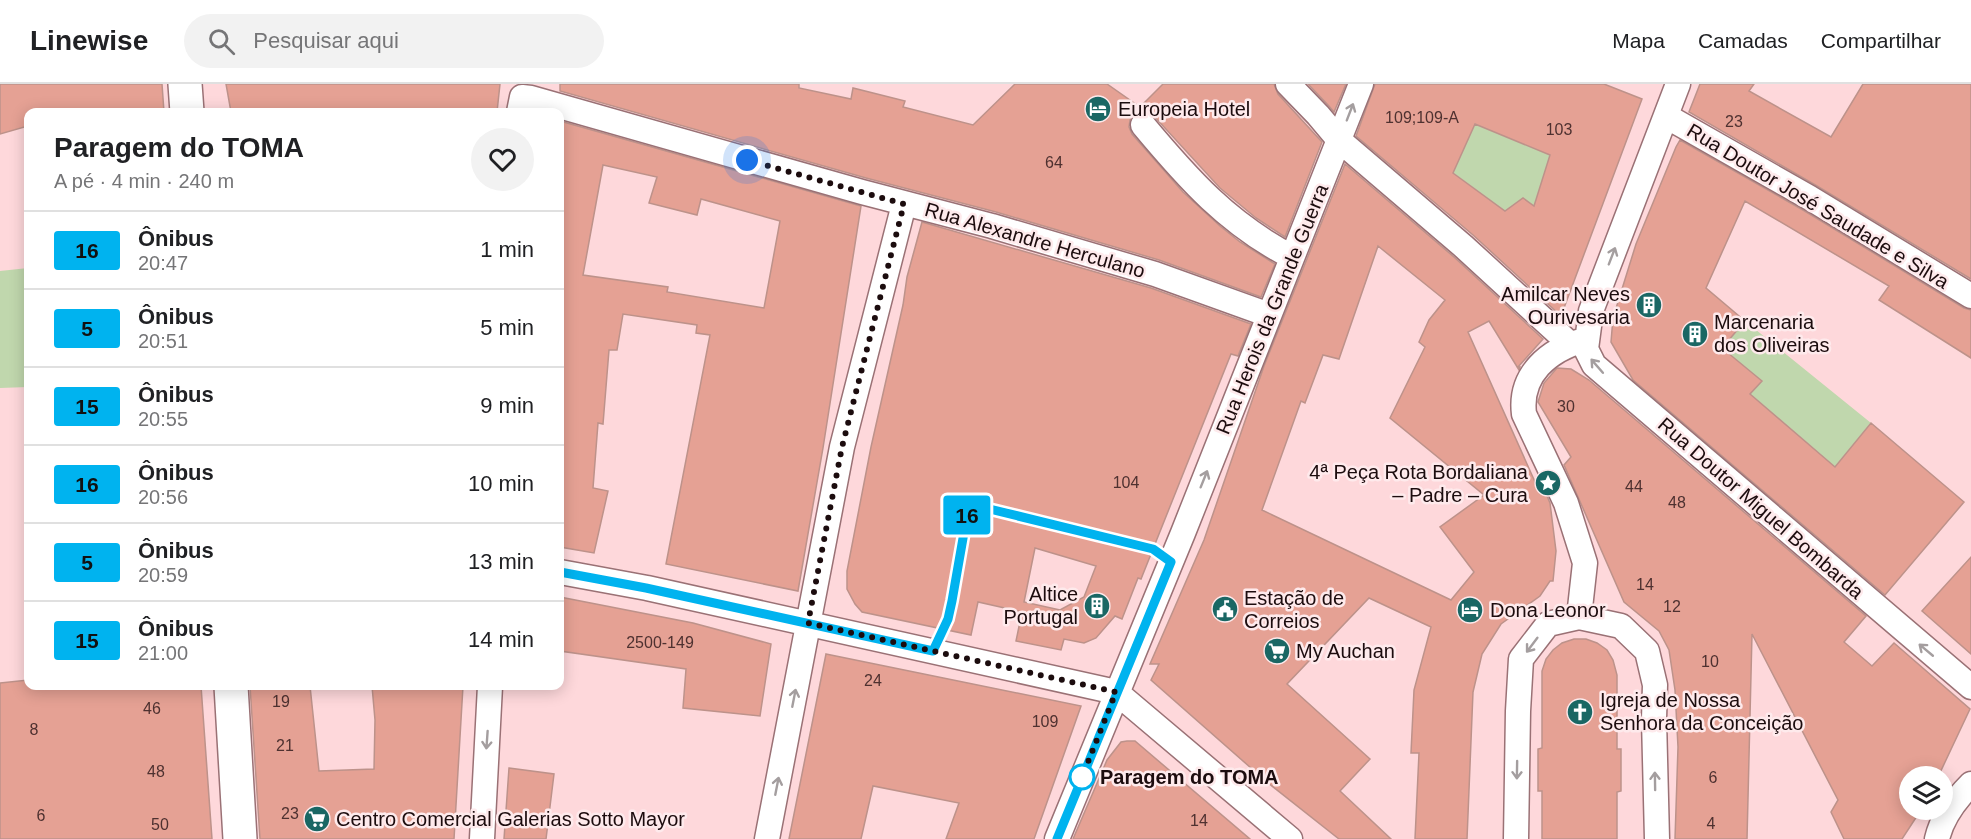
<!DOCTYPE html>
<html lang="pt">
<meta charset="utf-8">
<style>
body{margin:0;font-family:Helvetica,sans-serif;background:#f2f2f2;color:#202124;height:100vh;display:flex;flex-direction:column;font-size:22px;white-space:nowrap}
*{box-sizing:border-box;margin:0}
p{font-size:20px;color:#757577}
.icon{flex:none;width:33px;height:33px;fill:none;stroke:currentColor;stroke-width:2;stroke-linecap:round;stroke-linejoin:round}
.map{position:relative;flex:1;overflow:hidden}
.panel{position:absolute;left:24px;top:24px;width:540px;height:582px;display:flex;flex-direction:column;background:#fff;border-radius:12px;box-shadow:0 3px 15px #0003}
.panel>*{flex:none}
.badge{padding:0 12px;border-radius:4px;font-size:21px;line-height:39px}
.tools{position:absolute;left:1899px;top:682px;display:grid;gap:12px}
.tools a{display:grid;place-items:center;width:54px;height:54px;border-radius:50%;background:#fff;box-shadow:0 3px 15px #0003;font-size:30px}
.you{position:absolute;width:30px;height:30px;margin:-15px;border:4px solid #fff;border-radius:50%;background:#1a73e8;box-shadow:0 0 0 9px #1a73e833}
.map>.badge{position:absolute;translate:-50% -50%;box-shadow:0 0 0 3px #fff}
.round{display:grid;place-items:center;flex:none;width:63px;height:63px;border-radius:32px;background:#f2f2f2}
.overview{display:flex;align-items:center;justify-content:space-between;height:102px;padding:0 30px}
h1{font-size:28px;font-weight:700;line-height:45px}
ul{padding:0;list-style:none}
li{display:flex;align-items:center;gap:18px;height:78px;padding:0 30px;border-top:2px solid #e0e0e0}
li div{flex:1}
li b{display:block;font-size:22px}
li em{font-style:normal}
li .badge{min-width:66px;font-weight:700;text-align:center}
header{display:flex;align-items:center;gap:36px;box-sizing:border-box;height:84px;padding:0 30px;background:#fff;border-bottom:2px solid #e0e0e0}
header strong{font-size:28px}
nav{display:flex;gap:33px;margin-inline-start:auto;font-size:21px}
.search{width:420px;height:54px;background:#f2f2f2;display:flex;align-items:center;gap:15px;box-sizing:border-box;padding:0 21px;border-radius:33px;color:#757577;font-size:22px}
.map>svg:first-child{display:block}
.green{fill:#c0d7ad}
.building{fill:#e5a194;stroke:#bd928a;stroke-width:1.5;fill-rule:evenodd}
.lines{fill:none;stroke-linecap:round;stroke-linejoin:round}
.street-casing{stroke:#9a7175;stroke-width:27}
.secondary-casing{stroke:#9a7175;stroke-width:36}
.street{stroke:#fff;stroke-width:24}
.secondary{stroke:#fff;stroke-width:33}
.oneway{stroke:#a49e9f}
.line-casing{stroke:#fff;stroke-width:14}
.line{stroke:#00b3ef;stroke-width:9}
.walk{stroke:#1c0c0e;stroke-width:6;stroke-dasharray:0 10.8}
.stop-dot{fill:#fff;stroke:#00b3ef;stroke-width:3}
.labels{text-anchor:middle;stroke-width:5;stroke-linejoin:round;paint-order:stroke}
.number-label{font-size:16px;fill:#4e3130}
.poi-label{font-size:20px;fill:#1c0c0e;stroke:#feeaec;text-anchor:start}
.street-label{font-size:20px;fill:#1c0c0e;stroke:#feeaec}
.stop-label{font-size:20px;font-weight:bold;fill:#1c0c0e;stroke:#feeaec;text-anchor:start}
</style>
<header>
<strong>Linewise</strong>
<div class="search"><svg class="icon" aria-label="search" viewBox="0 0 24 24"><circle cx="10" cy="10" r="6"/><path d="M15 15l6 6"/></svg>Pesquisar aqui</div>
<nav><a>Mapa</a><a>Camadas</a><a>Compartilhar</a></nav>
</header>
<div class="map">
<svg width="1971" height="755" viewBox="0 0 1971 755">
<rect width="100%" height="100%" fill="#fed8db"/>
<path class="green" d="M 1475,40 L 1552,71 L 1534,122 L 1523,114 L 1505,127 L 1444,82 Z
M 28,184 L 28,303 L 0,304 L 0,187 Z
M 1745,237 L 1871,339 L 1835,383 L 1750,310 L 1761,297 L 1722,264 Z"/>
<path class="building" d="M 0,0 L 162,0 L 164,28 L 28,28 L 28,42 L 0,50 Z
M 226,0 L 500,0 L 497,28 L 231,28 Z
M 560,0 L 799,0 L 799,4 L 851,15 L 853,4 L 905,17 L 903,23 L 973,41 L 1015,0 L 1107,0 L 1140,23 L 1163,0 L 1274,0 L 1278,10 L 1322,58 L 1285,153 L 1256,134 L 1220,104 L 1153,31 L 1148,28 L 1141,27 L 1134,30 L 1130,36 L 1129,43 L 1132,50 L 1183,108 L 1220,142 L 1240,158 L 1275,180 L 1261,213 L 1159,176 L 996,128 L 866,94 L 560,7 Z
M 1308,0 L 1346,0 L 1334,28 L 1328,21 Z
M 1375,0 L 1604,0 L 1642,15 L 1561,232 L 1473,151 L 1356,52 ZM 1475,40 L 1550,71 L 1534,122 L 1523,114 L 1505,127 L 1453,89 Z
M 1700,0 L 1754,0 L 1749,7 L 1831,53 L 1863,0 L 1971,0 L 1971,195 L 1817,102 L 1689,28 Z
M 560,37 L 861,122 L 823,364 L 798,507 L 666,480 L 710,251 L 696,249 L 697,241 L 623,230 L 617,266 L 609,266 L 603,340 L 598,339 L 593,404 L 608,407 L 594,469 L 560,463 ZM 603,81 L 657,93 L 649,119 L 697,131 L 701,115 L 780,137 L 764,224 L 667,208 L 668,203 L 583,191 Z
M 1680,56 L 1803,126 L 1964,224 L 1971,226 L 1971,274 L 1879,216 L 1889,202 L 1745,117 L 1706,204 L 1745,237 L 1722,264 L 1762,297 L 1750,310 L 1835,383 L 1871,339 L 1964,418 L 1885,511 L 1633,296 L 1611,258 L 1613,234 L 1636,160 L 1676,63 Z
M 1345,80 L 1454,173 L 1543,255 L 1518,283 L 1520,283 L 1519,286 L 1489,237 L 1468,248 L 1540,409 L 1544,405 L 1550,419 L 1556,467 L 1553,497 L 1550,497 L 1540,512 L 1501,540 L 1482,570 L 1473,608 L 1467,755 L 1415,755 L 1419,669 L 1411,669 L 1414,606 L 1431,543 L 1369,514 L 1287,600 L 1370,675 L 1340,707 L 1391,755 L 1339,755 L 1268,699 L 1151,596 L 1159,580 L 1150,580 L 1204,456 L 1264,282 ZM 1378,162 L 1445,216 L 1429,236 L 1419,258 L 1425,263 L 1390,334 L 1484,411 L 1440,443 L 1474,488 L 1451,516 L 1262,426 L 1301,317 L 1305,319 L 1323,271 L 1339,275 Z
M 922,138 L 1151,204 L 1251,240 L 1238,272 L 1231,270 L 1141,495 L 1138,494 L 1122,535 L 1115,532 L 1096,554 L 1084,559 L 1064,555 L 1061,566 L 1016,557 L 1022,528 L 978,518 L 971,551 L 862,528 L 855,520 L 847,505 L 847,487 L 871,363 L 903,221 L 907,193 ZM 1035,464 L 1096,482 L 1084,513 L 1060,526 L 1024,518 Z
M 1557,284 L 1571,285 L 1589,296 L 1866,532 L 1844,558 L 1872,582 L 1894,559 L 1970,625 L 1938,693 L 1910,693 L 1910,726 L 1921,726 L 1902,755 L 1844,755 L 1831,728 L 1838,716 L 1752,550 L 1747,755 L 1675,755 L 1678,663 L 1675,606 L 1669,566 L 1659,547 L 1624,518 L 1564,381 L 1571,373 L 1538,318 L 1544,299 Z
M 1971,473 L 1971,570 L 1922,527 Z
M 560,513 L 693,539 L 771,560 L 760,632 L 683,624 L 686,585 L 560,567 L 563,543 L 560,543 Z
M 1574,555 L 1586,555 L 1597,559 L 1607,566 L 1613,576 L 1617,591 L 1617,665 L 1621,665 L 1621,707 L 1617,708 L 1617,755 L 1542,755 L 1542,707 L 1538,707 L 1538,665 L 1542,664 L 1542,587 L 1546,575 L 1553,566 L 1562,559 Z
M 826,570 L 1081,622 L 1034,755 L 946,755 L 959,719 L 873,702 L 861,755 L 789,755 Z
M 28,596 L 28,602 L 201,602 L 212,755 L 0,755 L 0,599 Z
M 250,602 L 310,602 L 319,687 L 374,685 L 375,636 L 372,602 L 463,602 L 454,755 L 260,755 Z
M 1127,657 L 1135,657 L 1250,755 L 1073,755 L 1107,676 L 1121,658 Z
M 509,684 L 554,690 L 546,755 L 504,755 Z"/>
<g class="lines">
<defs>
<path id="street" d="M 1288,0 L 1318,31 L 1339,56 L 1463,162 L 1570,260
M 1678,0 L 1591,227 L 1586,265 L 1594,281 L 1971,603
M 519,28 L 522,13 L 531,14 L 862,108 L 992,142 L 1155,190 L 1269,231
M 1666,32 L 1810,114 L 1971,212
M 1143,41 C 1188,95 1228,140 1292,173
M 560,488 L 647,504 L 1116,608 L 1290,755
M 1579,533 L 1585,479 L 1566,419 L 1524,330 C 1519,290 1549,266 1584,256
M 482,755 L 490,602
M 767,755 L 842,363 L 904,120
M 1057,755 L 1183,449 L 1361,0
M 1516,755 L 1518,627 L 1521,575 L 1548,540 L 1579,533 L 1621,542 L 1647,567 L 1655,601 L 1654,635 L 1657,755
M 1937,755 C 1942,733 1955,716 1971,700"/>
<path id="secondary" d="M 185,0 L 187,28
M 231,602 L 240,755"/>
</defs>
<use href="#street" class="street-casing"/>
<use href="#secondary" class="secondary-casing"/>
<use href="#street" class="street"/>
<use href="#secondary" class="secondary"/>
</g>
<defs><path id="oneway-shaft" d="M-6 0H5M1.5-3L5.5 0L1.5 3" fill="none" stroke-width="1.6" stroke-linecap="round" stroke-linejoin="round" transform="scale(1.5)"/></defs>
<g class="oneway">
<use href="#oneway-shaft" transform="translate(1350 28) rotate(-69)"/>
<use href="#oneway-shaft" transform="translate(1612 172) rotate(-69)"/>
<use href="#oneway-shaft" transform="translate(1597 282) rotate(-131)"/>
<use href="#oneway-shaft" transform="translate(1204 395) rotate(-68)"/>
<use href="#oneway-shaft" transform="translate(1532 561) rotate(127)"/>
<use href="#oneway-shaft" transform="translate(1926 566) rotate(-140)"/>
<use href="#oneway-shaft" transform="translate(794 614) rotate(-79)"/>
<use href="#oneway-shaft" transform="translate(487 656) rotate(94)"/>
<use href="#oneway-shaft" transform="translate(1517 686) rotate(91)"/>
<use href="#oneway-shaft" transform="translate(1655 697) rotate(-91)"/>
<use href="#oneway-shaft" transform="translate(777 702) rotate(-79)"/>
</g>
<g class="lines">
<defs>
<path id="line" d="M 560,488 L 646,504 L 933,567 L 948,535 L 952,517 L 969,420 L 1153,465 L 1171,478 L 1057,755"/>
</defs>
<use href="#line" class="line-casing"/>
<use href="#line" class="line"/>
<path class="walk" d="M 747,76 L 904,120 L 842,363 L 808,539 L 1116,608 L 1082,693"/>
</g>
<defs>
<symbol id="hotel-disc" viewBox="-11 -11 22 22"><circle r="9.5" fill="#1a6764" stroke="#feeaec"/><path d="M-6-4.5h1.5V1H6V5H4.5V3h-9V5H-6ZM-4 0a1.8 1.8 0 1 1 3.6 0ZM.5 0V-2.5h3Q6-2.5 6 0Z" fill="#fff"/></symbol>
<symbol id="building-disc" viewBox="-11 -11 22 22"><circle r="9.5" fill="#1a6764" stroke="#feeaec"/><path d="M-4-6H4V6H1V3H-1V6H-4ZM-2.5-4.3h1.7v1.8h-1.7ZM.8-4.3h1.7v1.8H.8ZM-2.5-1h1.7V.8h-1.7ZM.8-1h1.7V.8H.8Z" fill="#fff"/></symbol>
<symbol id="sight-disc" viewBox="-11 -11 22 22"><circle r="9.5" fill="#1a6764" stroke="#feeaec"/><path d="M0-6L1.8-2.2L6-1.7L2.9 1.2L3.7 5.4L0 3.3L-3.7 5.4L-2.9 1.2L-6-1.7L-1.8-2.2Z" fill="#fff"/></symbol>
<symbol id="civic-disc" viewBox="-11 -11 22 22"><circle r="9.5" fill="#1a6764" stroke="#feeaec"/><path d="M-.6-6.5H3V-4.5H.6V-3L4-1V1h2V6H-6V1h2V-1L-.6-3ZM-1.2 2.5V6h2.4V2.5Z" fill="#fff"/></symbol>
<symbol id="supermarket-disc" viewBox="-11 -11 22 22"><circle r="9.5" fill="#1a6764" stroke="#feeaec"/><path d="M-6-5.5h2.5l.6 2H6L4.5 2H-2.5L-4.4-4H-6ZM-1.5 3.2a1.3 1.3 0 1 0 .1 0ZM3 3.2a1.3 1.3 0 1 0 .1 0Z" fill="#fff"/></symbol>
<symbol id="church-disc" viewBox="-11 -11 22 22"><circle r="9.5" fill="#1a6764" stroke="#feeaec"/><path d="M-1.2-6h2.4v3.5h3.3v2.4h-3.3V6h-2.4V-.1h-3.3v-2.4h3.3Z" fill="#fff"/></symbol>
</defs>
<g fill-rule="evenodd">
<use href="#hotel-disc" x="1083" y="10" width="30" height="30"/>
<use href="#building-disc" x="1634" y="206" width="30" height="30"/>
<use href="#building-disc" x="1680" y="235" width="30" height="30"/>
<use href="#sight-disc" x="1533" y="384" width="30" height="30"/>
<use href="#building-disc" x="1082" y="507" width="30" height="30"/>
<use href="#civic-disc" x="1210" y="510" width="30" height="30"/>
<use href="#hotel-disc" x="1455" y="511" width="30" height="30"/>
<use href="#supermarket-disc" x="1262" y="552" width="30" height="30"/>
<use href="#church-disc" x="1565" y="613" width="30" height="30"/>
<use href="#supermarket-disc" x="302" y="720" width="30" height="30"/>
</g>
<circle class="stop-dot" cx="1082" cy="693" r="12"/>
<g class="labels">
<g class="number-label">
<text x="1422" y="39">109;109-A</text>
<text x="1734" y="43">23</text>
<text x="1559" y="51">103</text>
<text x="1054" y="84">64</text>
<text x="1566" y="328">30</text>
<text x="1126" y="404">104</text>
<text x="1634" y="408">44</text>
<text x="1677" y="424">48</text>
<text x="1645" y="506">14</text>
<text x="1672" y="528">12</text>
<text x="660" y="564">2500-149</text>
<text x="1710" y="583">10</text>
<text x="873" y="602">24</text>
<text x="281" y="623">19</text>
<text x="152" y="630">46</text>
<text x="1045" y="643">109</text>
<text x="34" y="651">8</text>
<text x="285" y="667">21</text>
<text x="156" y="693">48</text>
<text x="1713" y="699">6</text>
<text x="290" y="735">23</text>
<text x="41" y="737">6</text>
<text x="1199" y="742">14</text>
<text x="1711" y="745">4</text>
<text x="160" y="746">50</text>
</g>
<g class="poi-label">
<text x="1118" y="32">Europeia Hotel</text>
<text x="1630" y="217" text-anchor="end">Amilcar Neves<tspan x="1630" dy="23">Ourivesaria</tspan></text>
<text x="1714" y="245">Marcenaria<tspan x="1714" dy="23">dos Oliveiras</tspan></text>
<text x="1528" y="395" text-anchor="end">4ª Peça Rota Bordaliana<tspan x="1528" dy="23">– Padre – Cura</tspan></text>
<text x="1078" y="517" text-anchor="end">Altice<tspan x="1078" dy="23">Portugal</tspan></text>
<text x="1244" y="521">Estação de<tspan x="1244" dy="23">Correios</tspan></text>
<text x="1490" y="533">Dona Leonor</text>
<text x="1296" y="574">My Auchan</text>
<text x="1600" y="623">Igreja de Nossa<tspan x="1600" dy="23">Senhora da Conceição</tspan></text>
<text x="336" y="742">Centro Comercial Galerias Sotto Mayor</text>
</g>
<g class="street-label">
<text transform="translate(1818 122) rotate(31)" y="7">Rua Doutor José Saudade e Silva</text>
<text transform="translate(1035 156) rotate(16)" y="7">Rua Alexandre Herculano</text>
<text transform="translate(1272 225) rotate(-68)" y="7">Rua Herois da Grande Guerra</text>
<text transform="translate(1761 424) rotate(41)" y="7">Rua Doutor Miguel Bombarda</text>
</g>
<g class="stop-label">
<text x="1100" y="700">Paragem do TOMA</text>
</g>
</g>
</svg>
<div class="tools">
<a><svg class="icon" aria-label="layers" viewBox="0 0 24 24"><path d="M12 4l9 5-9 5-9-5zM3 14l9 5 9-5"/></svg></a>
</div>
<div class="you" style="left:747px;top:76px"></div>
<b class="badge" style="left:967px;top:431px;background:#00b3ef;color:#111">16</b>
<section class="panel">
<div class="overview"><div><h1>Paragem do TOMA</h1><p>A pé · 4 min · 240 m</p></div><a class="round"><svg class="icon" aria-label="heart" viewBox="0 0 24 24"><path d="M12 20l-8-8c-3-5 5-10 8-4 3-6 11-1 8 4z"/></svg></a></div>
<ul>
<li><span class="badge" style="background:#00b3ef;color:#111">16</span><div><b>Ônibus</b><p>20:47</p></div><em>1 min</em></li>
<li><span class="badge" style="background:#00b3ef;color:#111">5</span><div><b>Ônibus</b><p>20:51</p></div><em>5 min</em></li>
<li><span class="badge" style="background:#00b3ef;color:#111">15</span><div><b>Ônibus</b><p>20:55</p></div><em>9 min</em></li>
<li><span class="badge" style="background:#00b3ef;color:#111">16</span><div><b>Ônibus</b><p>20:56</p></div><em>10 min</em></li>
<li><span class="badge" style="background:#00b3ef;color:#111">5</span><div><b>Ônibus</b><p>20:59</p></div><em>13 min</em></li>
<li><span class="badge" style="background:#00b3ef;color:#111">15</span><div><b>Ônibus</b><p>21:00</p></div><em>14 min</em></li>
</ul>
</section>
</div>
